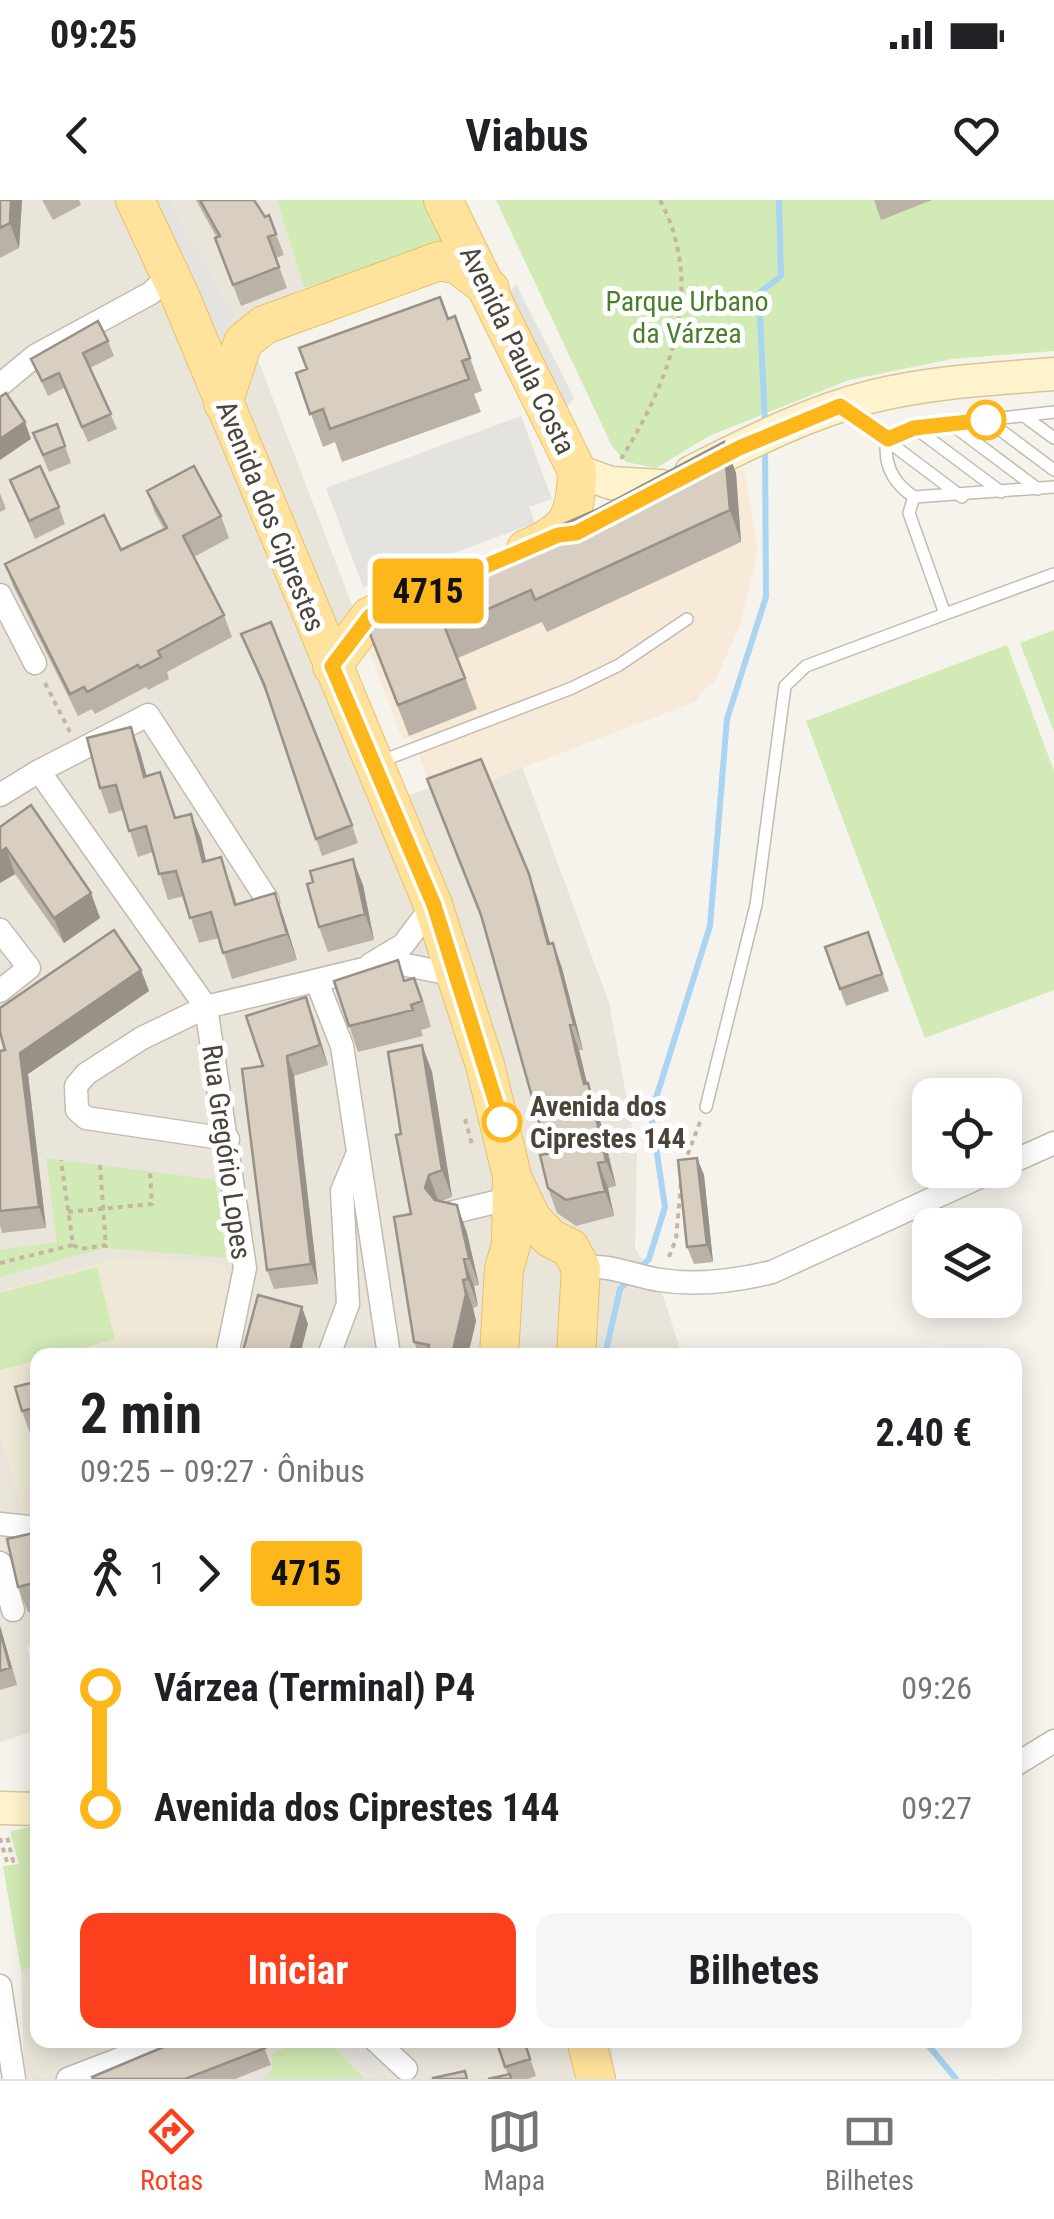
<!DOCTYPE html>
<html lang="pt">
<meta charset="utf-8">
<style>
body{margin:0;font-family:"Roboto Condensed",sans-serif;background:#f6f6f6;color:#202124;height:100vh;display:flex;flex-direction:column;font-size:38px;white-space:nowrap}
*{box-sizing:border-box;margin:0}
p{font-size:32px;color:#757577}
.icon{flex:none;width:55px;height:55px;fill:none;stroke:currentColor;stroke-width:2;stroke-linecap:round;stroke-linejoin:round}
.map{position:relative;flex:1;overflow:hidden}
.details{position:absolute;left:30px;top:1148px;width:992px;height:700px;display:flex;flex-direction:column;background:#fff;border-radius:20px;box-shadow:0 5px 25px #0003}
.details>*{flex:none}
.badge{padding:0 20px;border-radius:8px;font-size:35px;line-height:65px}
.controls{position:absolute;left:912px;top:878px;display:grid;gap:20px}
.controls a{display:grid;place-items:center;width:110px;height:110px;border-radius:20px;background:#fff;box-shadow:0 5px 25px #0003;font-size:50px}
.map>.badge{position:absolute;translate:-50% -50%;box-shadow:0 0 0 5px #fff}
.legs{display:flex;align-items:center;gap:15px;height:110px;padding:0 50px;font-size:32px}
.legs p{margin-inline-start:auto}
.head{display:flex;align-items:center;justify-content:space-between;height:170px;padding:0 50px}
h1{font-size:55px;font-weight:700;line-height:75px}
.primary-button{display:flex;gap:20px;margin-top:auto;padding:20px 50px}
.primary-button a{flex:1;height:115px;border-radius:20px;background:#fc3f1d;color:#fff;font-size:40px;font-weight:700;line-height:115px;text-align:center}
.primary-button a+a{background:#f6f6f6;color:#202124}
ul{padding:0 50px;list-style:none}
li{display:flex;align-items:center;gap:35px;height:120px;font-size:38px}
li i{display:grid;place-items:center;width:15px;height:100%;margin:0 12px;background:currentColor}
li i::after{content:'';width:25px;height:25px;margin:-12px;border:8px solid;border-radius:50%;background:#fff}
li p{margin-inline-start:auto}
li:first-child i{background:linear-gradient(#0000 50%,currentColor 0)}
li:last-child i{background:linear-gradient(currentColor 50%,#0000 0)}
.status{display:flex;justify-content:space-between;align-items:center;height:70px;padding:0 50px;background:#fff;direction:ltr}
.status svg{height:28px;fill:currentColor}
header{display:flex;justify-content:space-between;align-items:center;height:130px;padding:0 50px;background:#fff;font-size:45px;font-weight:700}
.menu{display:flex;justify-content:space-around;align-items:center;height:140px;border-top:2px solid #e0e0e0;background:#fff;font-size:28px;color:#757577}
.menu a{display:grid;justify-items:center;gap:5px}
.menu .on{color:#fc3f1d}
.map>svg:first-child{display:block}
.residential{fill:#eae5da}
.commercial{fill:#f7ead8}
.education{fill:#efe8d6}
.green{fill:#d2eab5}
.parking{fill:#e5e3e0}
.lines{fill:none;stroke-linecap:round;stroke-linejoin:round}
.stream{stroke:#a9d4f2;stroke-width:6}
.lane-casing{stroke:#c2bbae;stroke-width:14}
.street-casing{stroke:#c2bbae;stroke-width:25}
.secondary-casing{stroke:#d6c79b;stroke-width:35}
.primary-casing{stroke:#e6c16a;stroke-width:40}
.path{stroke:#c4b79f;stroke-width:4;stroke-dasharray:5 5;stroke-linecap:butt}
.lane{stroke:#fff;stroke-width:11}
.street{stroke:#fff;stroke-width:22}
.secondary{stroke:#fff3cd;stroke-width:32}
.primary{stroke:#ffe39c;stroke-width:38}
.wall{fill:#bab2a6}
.shaded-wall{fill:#979187}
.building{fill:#d8cfc1;stroke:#979187;stroke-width:2.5}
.line-1-casing{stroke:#fff;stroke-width:22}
.line-1{stroke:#fdb71a;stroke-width:15}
.stop-1-dot{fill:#fff;stroke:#fdb71a;stroke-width:5}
.labels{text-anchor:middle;stroke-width:10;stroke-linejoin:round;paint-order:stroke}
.park-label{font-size:28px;fill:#4a7f2a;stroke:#fff}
.street-label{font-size:28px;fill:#4b4439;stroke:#fff}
.stop-label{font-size:28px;font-weight:bold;fill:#4b4439;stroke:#fff;text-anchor:start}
</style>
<div class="status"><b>09:25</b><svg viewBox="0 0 49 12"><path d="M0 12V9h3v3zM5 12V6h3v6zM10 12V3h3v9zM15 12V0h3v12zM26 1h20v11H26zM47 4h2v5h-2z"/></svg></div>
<header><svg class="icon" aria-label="back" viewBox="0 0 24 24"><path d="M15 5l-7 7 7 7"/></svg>Viabus<svg class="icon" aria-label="heart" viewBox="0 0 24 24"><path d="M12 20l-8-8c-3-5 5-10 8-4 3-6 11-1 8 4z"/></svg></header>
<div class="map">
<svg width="1054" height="1879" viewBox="0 0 1054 1879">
<rect width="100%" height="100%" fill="#f6f3ec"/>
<path class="residential" d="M 0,0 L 277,0 L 304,88 L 242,118 L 362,431 L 338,444 L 397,600 L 518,555 L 609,803 L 637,954 L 635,1048 L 662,1093 L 682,1155 L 38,1155 L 38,1442 L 27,1446 L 37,1491 L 37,1530 L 0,1542 Z
M 37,1766 L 38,1840 L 610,1840 L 616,1879 L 24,1879 L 21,1770 Z"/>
<path class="commercial" d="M 744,267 L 758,349 L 740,426 L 714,483 L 700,492 L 697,501 L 436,601 L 412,537 L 402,539 L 367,445 Z"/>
<path class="education" d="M 118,1058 L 225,1064 L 232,1086 L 213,1155 L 38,1155 L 37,1317 L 24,1319 L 0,1234 L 0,1091 Z"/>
<path class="green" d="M 277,0 L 433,0 L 461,56 L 431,51 L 304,88 Z
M 496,0 L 1054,0 L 1054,151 L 952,159 L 849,180 L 709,236 L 656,268 L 626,262 L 612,246 Z
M 1054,430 L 1054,532 L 1020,443 Z
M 1007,445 L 1054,571 L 1054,790 L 925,838 L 806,521 Z
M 46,958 L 215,980 L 227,1058 L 105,1048 L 0,1077 L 0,1050 L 57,1042 Z
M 97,1067 L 115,1139 L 57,1155 L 38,1155 L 37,1160 L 0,1170 L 0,1093 Z
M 30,1627 L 37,1628 L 37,1766 L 21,1770 L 3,1666 L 19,1664 L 10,1631 Z
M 306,1840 L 327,1840 L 365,1879 L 263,1879 L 272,1870 L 272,1853 Z"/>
<path class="parking" d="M 145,0 L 169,0 L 233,114 L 220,137 L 182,53 L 166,49 Z
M 516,84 L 574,198 L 562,213 L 506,96 Z
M 521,216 L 552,299 L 529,307 L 535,323 L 363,387 L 326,288 Z
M 344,1840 L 361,1840 L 383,1867 L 368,1874 L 340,1846 Z"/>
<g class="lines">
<path class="stream" d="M 765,223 L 759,93 L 781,76 L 779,0
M 639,1069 L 649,1059 L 665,1007 L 651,914 L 710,726 L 727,519 L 766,397 L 765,245
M 605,1155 L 620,1089 L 631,1077
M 924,1840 L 956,1879"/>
<defs>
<path id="lane" d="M 845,209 L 962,297
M 1024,216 L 1054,238
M 987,220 L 1054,270
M 951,224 L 1038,289
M 915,228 L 1001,292
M 887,239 C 883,264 893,283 914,297 L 1054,287
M 887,239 L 915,228 L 1054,212
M 945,414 L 1054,374
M 379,562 L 572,488 L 619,465 L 687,419
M 706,907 L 756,705 L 785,486 L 806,466 L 945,414 L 909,313 L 914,297"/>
<path id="street" d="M 0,185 L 35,156 L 151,93 L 170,74
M 0,395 L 35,463
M 39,571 L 148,515 L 268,701
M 0,595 L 39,571 L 206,807 L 245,1068 L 227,1155
M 0,730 L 29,768 L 0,791
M 371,764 L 403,745 L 433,705
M 317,782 L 342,846 L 389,1155
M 228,939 L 86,918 L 77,910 L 76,886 L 86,874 L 142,838 L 206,807 L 364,769 L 401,764 L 456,775
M 1005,965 L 1054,943
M 450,1013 L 512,998
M 581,1068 C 609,1063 632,1076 660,1080 C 697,1086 735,1081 772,1072 L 995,970
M 329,1155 L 348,1104 L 342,991 L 357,955
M 0,1324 L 38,1328
M 0,1363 L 13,1410
M 1015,1565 L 1054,1541
M 0,1786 L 14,1879
M 375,1840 L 406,1869
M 68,1879 L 169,1840"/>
<path id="secondary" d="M 577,271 L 611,283 L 661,286
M 691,272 C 749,243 807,213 870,197 C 930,182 992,179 1054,174
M 0,1608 L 38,1609"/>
<path id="primary" d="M 135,0 L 181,98 L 433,705 L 485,865 L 512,976 L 511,1045 L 504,1069 L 499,1155
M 443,0 L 577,271 C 576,318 568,331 526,349
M 223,203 L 243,142 L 264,125 L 439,61 L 458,65 L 490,89
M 332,466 L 370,416 L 406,400
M 513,980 L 532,1019 L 550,1038 L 570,1048 L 581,1068 L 576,1155
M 586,1840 L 596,1879"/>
</defs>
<use href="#lane" class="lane-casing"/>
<use href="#street" class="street-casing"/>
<use href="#secondary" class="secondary-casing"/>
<use href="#primary" class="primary-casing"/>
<path class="path" d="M 621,259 C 669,182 707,88 660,0
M 45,483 L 70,532
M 465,919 L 473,948
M 684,964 L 700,922
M 100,965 L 106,1048
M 68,1012 L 152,1004 L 150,971
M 73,1045 L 81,1049 L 106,1045
M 669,1057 L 676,1039 L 681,983
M 0,1063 L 73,1045 L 61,960
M 0,1638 L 7,1662 L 13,1661 L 7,1636"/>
<use href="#lane" class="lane"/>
<use href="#street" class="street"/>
<use href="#secondary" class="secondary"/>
<use href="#primary" class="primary"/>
</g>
<path class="wall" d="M 0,0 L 22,0 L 19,48 L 0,58 Z
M 42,0 L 79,0 L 81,5 L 53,20 Z
M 196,0 L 254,0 L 276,34 L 284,55 L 276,58 L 287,88 L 241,106 L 215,38 L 217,38 Z
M 874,0 L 932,0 L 881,20 Z
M 455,116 L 482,191 L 474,194 L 481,212 L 342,262 L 335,242 L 323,247 L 296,173 Z
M 108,141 L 114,156 L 90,168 L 117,229 L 88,242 L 64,188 L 48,196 L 31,159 Z
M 57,224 L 71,263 L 49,272 L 33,233 Z
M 724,242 L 736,273 L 741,342 L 547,432 L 542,422 L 458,458 L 477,509 L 409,536 L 363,416 L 596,310 Z
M 10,280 L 59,307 L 65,324 L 35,339 Z
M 147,291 L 221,316 L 229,338 L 194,357 L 224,415 L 232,437 L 167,472 L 169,479 L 148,490 L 146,487 L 95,514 L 92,509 L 78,516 L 13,386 L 5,364 L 121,350 L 164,329 L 155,313 Z
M 0,293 L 6,309 L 0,312 Z
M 241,434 L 352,625 L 358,643 L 322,656 L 268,498 Z
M 140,552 L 146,576 L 176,618 L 201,639 L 206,661 L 230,682 L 237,704 L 275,693 L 297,760 L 232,779 L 219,738 L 199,743 L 184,696 L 168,700 L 153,652 L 138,657 L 123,610 L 109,614 L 100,588 Z
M 427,579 L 538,700 L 550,743 L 553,743 L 562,768 L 583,850 L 579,850 L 587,883 L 597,908 L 616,986 L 608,988 L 614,1016 L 576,1026 L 557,1013 L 548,988 L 547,954 L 543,936 L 483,722 Z
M 0,627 L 91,693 L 100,718 L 64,743 L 15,674 L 0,683 Z
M 363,685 L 374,740 L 328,752 L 319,727 Z
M 868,732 L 889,791 L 846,806 L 825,747 Z
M 398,760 L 405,781 L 424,803 L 431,827 L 421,830 L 423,836 L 358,852 L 334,781 Z
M 141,770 L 149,791 L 28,874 L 46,1028 L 2,1033 L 0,1026 L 0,851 L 5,850 Z
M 306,797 L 328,865 L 294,876 L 318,1084 L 274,1089 L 267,1070 L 263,866 Z
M 422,845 L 432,872 L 452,997 L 442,1001 L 457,1005 L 467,1033 L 479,1085 L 474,1086 L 478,1106 L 473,1108 L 476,1121 L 468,1155 L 419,1155 L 414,1142 L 411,1014 L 401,934 Z
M 697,958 L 704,975 L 713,1062 L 694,1064 L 687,1047 Z
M 38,1181 L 38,1235 L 31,1236 L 22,1211 Z
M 38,1332 L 38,1410 L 28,1412 L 18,1387 Z
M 0,1426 L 17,1485 L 0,1490 Z
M 261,1840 L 271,1865 L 235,1879 L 93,1879 Z
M 496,1840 L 524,1840 L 536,1876 L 528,1879 L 488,1879 L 508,1875 Z"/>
<path class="shaded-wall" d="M 11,0 L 22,0 L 19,48 L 10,23 Z
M 25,222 L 31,239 L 0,260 L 0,239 Z
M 724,242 L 736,273 L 741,342 L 730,310 Z
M 131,527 L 140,552 L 154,602 L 144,577 Z
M 191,614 L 201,639 L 212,688 L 203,662 Z
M 6,648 L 15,674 L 0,683 L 0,652 Z
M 353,659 L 363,685 L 374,740 L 365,714 Z
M 529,674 L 538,700 L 557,769 L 548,744 Z
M 91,693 L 100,718 L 64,743 L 54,718 Z
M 275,693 L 284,718 L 297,760 L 287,734 Z
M 553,743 L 562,768 L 583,850 L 574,824 Z
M 141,770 L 149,791 L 28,874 L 46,1028 L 39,1007 L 20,853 Z
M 306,797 L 313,816 L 328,865 L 320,845 Z
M 570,825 L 579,850 L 593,909 L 584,884 Z
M 422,845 L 432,872 L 452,997 L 442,970 Z
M 287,856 L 294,876 L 318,1084 L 311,1064 Z
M 588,883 L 597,908 L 616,986 L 606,961 Z
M 697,958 L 704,975 L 713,1062 L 707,1045 Z
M 598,963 L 608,988 L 614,1016 L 605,991 Z
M 429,975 L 439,1003 L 435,1016 L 425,988 Z
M 457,1005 L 467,1033 L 479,1085 L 469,1058 Z
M 464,1059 L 474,1086 L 478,1106 L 468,1079 Z
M 463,1080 L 473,1108 L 476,1121 L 468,1155 L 452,1155 Z
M 302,1107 L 308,1124 L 300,1155 L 289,1155 Z
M 0,1426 L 17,1485 L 0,1431 Z"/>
<path class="building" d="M 0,0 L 11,0 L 10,23 L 0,28 Z
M 200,0 L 254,0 L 265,17 L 269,15 L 276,34 L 268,37 L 279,67 L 233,85 L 215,38 L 220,36 Z
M 440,97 L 448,119 L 455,116 L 470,158 L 462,161 L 469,179 L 330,229 L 323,209 L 310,214 L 296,173 L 307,169 L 299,148 Z
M 98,121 L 108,141 L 83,153 L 111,214 L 82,227 L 59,173 L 42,181 L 31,159 Z
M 6,193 L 25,222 L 0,239 L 0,197 Z
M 57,224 L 65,246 L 43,255 L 33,233 Z
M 724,242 L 730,310 L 535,400 L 531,390 L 445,428 L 465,478 L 398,505 L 363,416 L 367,410 L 596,310 Z
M 40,266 L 59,307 L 29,321 L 10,280 Z
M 194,266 L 221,316 L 183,336 L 224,415 L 158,451 L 161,457 L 140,468 L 138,465 L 87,492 L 84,487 L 70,494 L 5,364 L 104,315 L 121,350 L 167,328 L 147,291 Z
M 271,422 L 352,625 L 316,639 L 264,484 L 241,434 Z
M 131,527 L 144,577 L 160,572 L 175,618 L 191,614 L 203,662 L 221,657 L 235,705 L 275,693 L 287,734 L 223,753 L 211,712 L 190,718 L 176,671 L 159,674 L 146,626 L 129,631 L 116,585 L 100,588 L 87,538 Z
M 481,559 L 529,674 L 548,744 L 553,743 L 574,824 L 570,825 L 576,852 L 584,884 L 588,883 L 606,961 L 598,963 L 605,991 L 566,1000 L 548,988 L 540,955 L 547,954 L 543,936 L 481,715 L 427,579 Z
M 31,605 L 91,693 L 54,718 L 6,648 L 0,652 L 0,627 Z
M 353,659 L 365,714 L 319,727 L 307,684 L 313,682 L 310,671 Z
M 114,730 L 141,770 L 20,853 L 39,1007 L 0,1011 L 0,851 L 5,850 L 0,832 L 0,808 Z
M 868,732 L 882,774 L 840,789 L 825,747 Z
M 398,760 L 404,781 L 414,778 L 422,801 L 411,805 L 413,810 L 349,826 L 334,781 Z
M 306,797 L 320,845 L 287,856 L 311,1064 L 267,1070 L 242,869 L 263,866 L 246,816 Z
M 422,845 L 442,970 L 429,975 L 425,988 L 435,1000 L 457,1005 L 469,1058 L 464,1059 L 468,1079 L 463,1080 L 466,1094 L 452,1155 L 427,1155 L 429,1145 L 414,1142 L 394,1017 L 411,1014 L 396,935 L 401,934 L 388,852 Z
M 697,958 L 707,1045 L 687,1047 L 678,960 Z
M 258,1095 L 302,1107 L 289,1155 L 242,1155 Z
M 38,1181 L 38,1207 L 22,1211 L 15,1187 Z
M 38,1332 L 38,1382 L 18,1387 L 7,1339 Z
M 0,1431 L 10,1468 L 0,1471 Z
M 180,1840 L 261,1840 L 265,1848 L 185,1879 L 93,1879 L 92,1877 Z
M 496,1840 L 524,1840 L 530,1859 L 505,1867 Z
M 465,1871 L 467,1879 L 433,1879 L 433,1878 Z
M 510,1874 L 511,1879 L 488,1879 Z"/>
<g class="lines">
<defs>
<path id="line-1" d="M 502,922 L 434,705 L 332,466 L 370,416 L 558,335 L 576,333 L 739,248 L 840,206 L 888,239 L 914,228 L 986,220"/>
</defs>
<use href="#line-1" class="line-1-casing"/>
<use href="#line-1" class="line-1"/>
</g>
<g class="stop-1-dot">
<circle cx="986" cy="220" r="18"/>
<circle cx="502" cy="922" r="18"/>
</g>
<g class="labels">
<g class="park-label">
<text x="687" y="111">Parque Urbano<tspan x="687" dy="32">da Várzea</tspan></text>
</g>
<g class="street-label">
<text transform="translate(518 150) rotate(64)" y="10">Avenida Paula Costa</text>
<text transform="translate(271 316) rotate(68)" y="10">Avenida dos Ciprestes</text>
<text transform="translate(227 952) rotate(82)" y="10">Rua Gregório Lopes</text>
</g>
<g class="stop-label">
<text x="530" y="916">Avenida dos<tspan x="530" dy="32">Ciprestes 144</tspan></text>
</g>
</g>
</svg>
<div class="controls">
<a><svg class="icon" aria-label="locate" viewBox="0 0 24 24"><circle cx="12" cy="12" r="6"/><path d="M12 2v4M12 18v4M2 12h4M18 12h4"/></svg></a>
<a><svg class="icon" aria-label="layers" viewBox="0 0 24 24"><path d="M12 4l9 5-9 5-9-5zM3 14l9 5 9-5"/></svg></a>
</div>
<b class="badge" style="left:428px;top:391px;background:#fdb71a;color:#111">4715</b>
<section class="details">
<div class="head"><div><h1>2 min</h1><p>09:25 – 09:27 · Ônibus</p></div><b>2.40 €</b></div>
<div class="legs"><svg class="icon" aria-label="walk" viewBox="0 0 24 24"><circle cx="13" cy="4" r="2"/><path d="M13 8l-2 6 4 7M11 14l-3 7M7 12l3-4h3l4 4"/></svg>1<svg class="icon" aria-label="forward" viewBox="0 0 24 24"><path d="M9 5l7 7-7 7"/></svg><b class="badge" style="background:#fdb71a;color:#111">4715</b></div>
<ul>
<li><i style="color:#fdb71a"></i><b>Várzea (Terminal) P4</b><p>09:26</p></li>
<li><i style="color:#fdb71a"></i><b>Avenida dos Ciprestes 144</b><p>09:27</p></li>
</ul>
<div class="primary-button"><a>Iniciar</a><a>Bilhetes</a></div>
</section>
</div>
<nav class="menu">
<a class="on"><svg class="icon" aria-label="directions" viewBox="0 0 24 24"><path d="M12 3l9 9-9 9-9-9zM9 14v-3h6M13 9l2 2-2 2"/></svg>Rotas</a>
<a><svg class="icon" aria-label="map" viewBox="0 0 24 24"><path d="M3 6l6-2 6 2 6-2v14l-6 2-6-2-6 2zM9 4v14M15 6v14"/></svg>Mapa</a>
<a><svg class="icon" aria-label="tickets" viewBox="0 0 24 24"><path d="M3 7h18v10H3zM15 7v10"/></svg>Bilhetes</a>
</nav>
